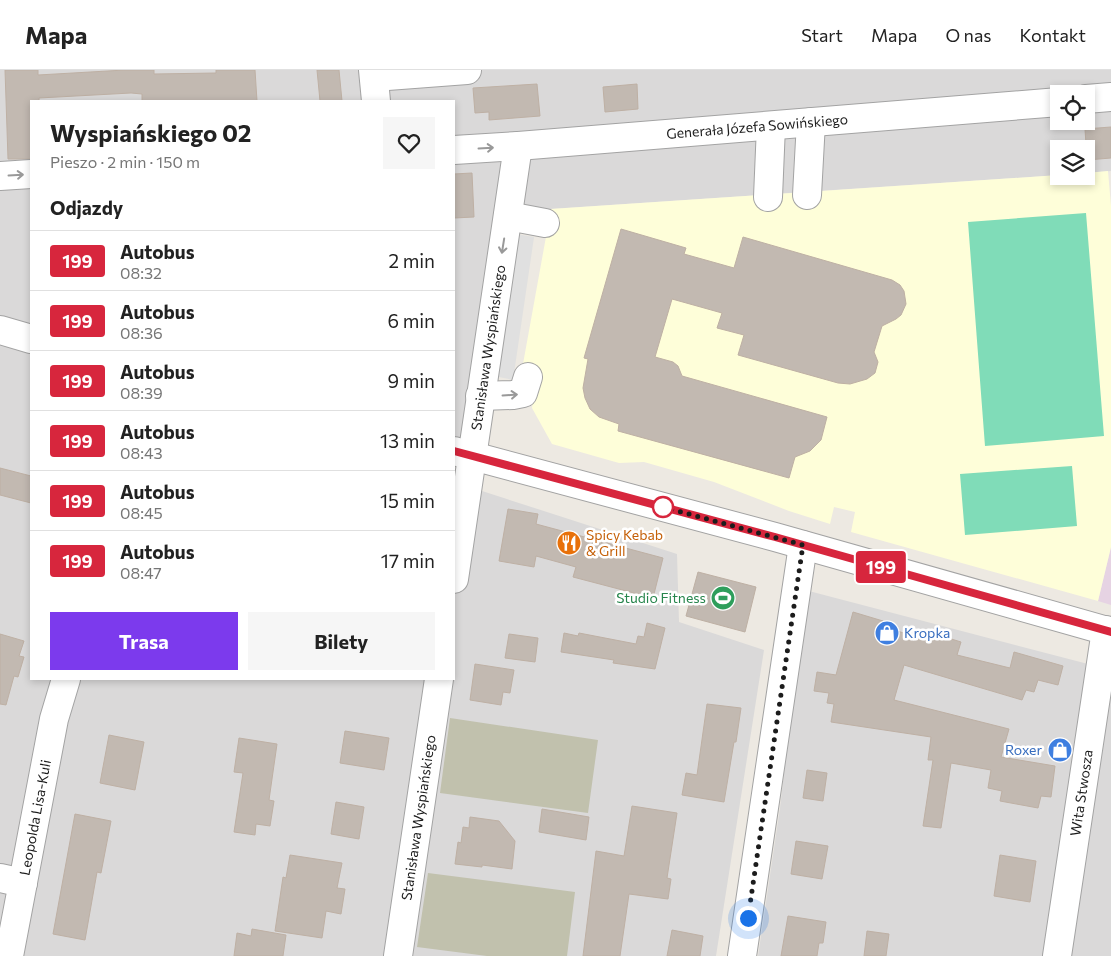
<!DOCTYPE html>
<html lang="pl">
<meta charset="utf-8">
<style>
body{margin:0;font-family:Commissioner,sans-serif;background:#f6f6f6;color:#222;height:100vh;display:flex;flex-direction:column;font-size:19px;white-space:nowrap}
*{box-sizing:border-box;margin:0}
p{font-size:16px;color:#767676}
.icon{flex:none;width:28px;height:28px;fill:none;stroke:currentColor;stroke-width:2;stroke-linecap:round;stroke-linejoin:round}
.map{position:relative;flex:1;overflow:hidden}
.panel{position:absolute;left:30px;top:30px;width:425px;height:580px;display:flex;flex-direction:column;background:#fff;border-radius:0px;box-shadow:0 2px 8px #0003}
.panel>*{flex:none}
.badge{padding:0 10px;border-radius:4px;font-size:18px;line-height:32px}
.controls{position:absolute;left:1050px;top:15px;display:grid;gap:10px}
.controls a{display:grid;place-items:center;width:45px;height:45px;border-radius:0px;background:#fff;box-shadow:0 2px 8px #0003;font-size:25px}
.you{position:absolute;width:25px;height:25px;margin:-12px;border:4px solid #fff;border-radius:50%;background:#1a73e8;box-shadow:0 0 0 8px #1a73e833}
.map>.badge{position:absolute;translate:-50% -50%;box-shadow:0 0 0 2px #fff}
h2{padding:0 20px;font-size:19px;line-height:45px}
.round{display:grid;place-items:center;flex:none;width:52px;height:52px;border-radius:0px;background:#f6f6f6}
.overview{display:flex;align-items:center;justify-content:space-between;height:85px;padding:0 20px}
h1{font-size:24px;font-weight:700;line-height:38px}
.button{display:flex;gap:10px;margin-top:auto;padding:10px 20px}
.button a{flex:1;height:58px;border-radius:0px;background:#7c3aed;color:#fff;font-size:20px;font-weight:700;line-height:58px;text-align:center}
.button a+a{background:#f6f6f6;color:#222}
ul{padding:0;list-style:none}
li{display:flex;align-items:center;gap:15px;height:60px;padding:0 20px;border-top:1px solid #e0e0e0}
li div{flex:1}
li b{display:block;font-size:19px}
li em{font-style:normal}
li .badge{min-width:55px;font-weight:700;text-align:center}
header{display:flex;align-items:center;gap:30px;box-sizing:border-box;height:70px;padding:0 25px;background:#fff;border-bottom:1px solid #e0e0e0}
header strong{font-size:24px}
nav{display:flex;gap:28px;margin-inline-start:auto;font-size:18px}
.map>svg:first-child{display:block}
.residential{fill:#dad9d9;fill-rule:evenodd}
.industrial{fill:#e6d3e3}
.education{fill:#fefed9}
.construction{fill:#c1c1ad}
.pitch{fill:#80dcb8}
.parking{fill:#e0e0e0}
.building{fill:#c2b9b1;stroke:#beb0a4}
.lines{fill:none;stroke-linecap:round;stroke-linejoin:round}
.minor-casing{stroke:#a3a3a3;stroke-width:30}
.minor{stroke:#fff;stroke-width:28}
.oneway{stroke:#999}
.line-casing{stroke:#fff;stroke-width:11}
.line{stroke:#d7263d;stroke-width:8}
.walk{stroke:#1c1c1c;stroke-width:5;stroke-dasharray:0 9}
.stop-dot{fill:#fff;stroke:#d7263d;stroke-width:2.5}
.labels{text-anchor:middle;stroke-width:5;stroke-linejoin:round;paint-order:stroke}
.street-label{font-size:14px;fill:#1c1c1c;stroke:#fff}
.food-label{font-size:14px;fill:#c56008;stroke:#fff;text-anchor:start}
.leisure-label{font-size:14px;fill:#27864d;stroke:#fff;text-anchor:end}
.shop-label{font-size:14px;fill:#366cbe;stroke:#fff;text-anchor:start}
</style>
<header>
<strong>Mapa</strong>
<nav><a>Start</a><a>Mapa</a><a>O nas</a><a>Kontakt</a></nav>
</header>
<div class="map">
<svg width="1111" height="886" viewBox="0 0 1111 886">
<rect width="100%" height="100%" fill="#ede9e2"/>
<path class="residential" d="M 0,0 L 1111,0 L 1111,101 L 1086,103 L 1086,79 L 1059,79 L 1059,105 L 506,142 L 468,381 L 454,377 L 454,31 L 31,31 L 31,265 L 0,257 ZM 1059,24 L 1086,24 L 1086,51 L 1059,51 Z
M 0,266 L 31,276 L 31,609 L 454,609 L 454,412 L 677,484 L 679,552 L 764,580 L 716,886 L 0,886 Z
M 805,520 L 1111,600 L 1111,886 L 758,886 L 780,738 Z"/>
<path class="industrial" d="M 1111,477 L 1111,535 L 1098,531 Z"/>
<path class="education" d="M 1108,101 L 1111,136 L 1111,477 L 1098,531 L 851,462 L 855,442 L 834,437 L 830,454 L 789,441 L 714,412 L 644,392 L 619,393 L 552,374 L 532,338 L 536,308 L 521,305 L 551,139 L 1059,105 L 1059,106 L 1086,106 L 1086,103 Z"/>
<path class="construction" d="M 450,648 L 598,670 L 588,743 L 440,723 Z
M 428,803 L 575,822 L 567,886 L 487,886 L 417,877 Z"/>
<path class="pitch" d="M 1086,143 L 1104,366 L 985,376 L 968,152 Z
M 1072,396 L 1077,456 L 965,465 L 960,404 Z"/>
<path class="parking" d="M 516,164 L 534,167 L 513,310 L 494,306 Z"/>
<path class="building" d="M 5,0 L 38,0 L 38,5 L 125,0 L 154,0 L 154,4 L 216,3 L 216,0 L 255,0 L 257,31 L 142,31 L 142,24 L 131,23 L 39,28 L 39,31 L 31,31 L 31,89 L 8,89 Z
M 317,0 L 339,0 L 342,31 L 320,31 Z
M 537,14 L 540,46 L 489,50 L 489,42 L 475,43 L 473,18 Z
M 637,14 L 638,39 L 605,42 L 603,17 Z
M 1111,57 L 1111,88 L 1087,90 L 1085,59 Z
M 472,103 L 474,147 L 454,148 L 454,104 Z
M 621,159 L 686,178 L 684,184 L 734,198 L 743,167 L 892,210 L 900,215 L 904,221 L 906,234 L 901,245 L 896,249 L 882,256 L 874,282 L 878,292 L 875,303 L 867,309 L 850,314 L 838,313 L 738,285 L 744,265 L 717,258 L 722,243 L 672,229 L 655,287 L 673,292 L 678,296 L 682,306 L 827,347 L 821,370 L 810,381 L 795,387 L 789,408 L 618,361 L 619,354 L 599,347 L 590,339 L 585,328 L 583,318 L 588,289 L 584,288 Z
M 0,398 L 31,406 L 31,433 L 0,425 Z
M 508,439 L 538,444 L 536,454 L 663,488 L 653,528 L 573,507 L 576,497 L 536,486 L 534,497 L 499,491 Z
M 698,502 L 756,517 L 745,562 L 686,546 Z
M 853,542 L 883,551 L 882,554 L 895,558 L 894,560 L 930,571 L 932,563 L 961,572 L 957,585 L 1010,598 L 1014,582 L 1063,596 L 1058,615 L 1038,610 L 1034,622 L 1026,620 L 1022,630 L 904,595 L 894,630 L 1009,659 L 1001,687 L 1055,696 L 1051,727 L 1041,726 L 1038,738 L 1000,731 L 1002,721 L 988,718 L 991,700 L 951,693 L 941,758 L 923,756 L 933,690 L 928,690 L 931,667 L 831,652 L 834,634 L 827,633 L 829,623 L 814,621 L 817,602 L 836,605 Z
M 647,553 L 665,558 L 655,599 L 613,593 L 614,590 L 561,582 L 564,563 L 578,566 L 579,563 L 636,574 L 638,566 L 644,567 Z
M 0,564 L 24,571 L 19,586 L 24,587 L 18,607 L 14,606 L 6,635 L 0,634 Z
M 509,564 L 538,568 L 535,592 L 505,588 Z
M 475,594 L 514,600 L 510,623 L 503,622 L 501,635 L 470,630 Z
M 707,634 L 741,638 L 736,672 L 734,672 L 724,732 L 682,725 L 686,703 L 697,705 Z
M 345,661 L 389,668 L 384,700 L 340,693 Z
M 109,665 L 144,672 L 135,720 L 100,713 Z
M 239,668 L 277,674 L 269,730 L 274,731 L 270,756 L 256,754 L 255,765 L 234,762 L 243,703 L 234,702 Z
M 807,700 L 827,703 L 823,731 L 803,728 Z
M 336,732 L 364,737 L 359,769 L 331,764 Z
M 632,736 L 677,743 L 667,808 L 671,809 L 668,829 L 629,824 L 620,886 L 583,886 L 596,781 L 624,786 Z
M 542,739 L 589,747 L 586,770 L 539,762 Z
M 75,744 L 111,751 L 101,803 L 97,802 L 85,870 L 53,864 Z
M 470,747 L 499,751 L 515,771 L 512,799 L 482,795 L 482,797 L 455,794 L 458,772 L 461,773 L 463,757 L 469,758 Z
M 796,771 L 828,776 L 822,809 L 791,804 Z
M 290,785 L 342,793 L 337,818 L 345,819 L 341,844 L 326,841 L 322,868 L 275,861 L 283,807 L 286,808 Z
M 1000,785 L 1036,791 L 1030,832 L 994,826 Z
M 788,846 L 826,852 L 823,873 L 819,873 L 817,886 L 781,886 Z
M 252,859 L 286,865 L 283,886 L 234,886 L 237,863 L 251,866 Z
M 672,860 L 703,866 L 700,886 L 667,886 Z
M 867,861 L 889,864 L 886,886 L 864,886 Z"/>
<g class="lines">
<defs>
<g id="minor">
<path d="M 373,0 L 376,31"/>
<path d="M 374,7 L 467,0"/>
<path d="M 1086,29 L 1111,27"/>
<path id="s1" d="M 454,80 L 518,76 L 1059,32"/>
<path d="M 0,106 L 31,104"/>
<path d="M 807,125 L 811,52"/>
<path d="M 768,127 L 771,56"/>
<path d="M 508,146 L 545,153"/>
<path d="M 0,260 L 31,269"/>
<path d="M 480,326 L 513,325 L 523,323 L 528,307"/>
<path d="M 454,381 L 775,467 L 1111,562"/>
<path id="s2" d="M 454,509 L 518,76"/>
<path d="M 0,808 L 23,813"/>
<path id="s3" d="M 9,886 L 54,649 L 66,609"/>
<path id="s4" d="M 398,886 L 439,609"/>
<path d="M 742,886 L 803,475"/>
<path id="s5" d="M 1057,886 L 1106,560"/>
</g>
</defs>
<use href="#minor" class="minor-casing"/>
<use href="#minor" class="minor"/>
</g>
<defs><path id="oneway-shaft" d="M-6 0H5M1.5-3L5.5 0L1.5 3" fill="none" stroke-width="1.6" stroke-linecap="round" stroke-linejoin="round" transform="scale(1.25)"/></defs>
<g class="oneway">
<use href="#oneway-shaft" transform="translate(486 78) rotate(-3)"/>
<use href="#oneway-shaft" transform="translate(16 105) rotate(-3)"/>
<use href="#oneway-shaft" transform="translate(503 176) rotate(99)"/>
<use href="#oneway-shaft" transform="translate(510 325) rotate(-4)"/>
</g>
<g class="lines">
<defs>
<path id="line" d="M 454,381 L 775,467 L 1111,562"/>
</defs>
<use href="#line" class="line-casing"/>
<use href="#line" class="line"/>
<path class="walk" d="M 663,437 L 803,475 L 748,848"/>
</g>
<defs>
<symbol id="restaurant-disc" viewBox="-11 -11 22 22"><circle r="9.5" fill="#e8710a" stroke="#fff"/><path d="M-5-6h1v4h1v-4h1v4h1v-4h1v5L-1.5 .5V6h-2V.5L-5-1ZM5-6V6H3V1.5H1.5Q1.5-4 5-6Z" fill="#fff"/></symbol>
<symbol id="stadium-disc" viewBox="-11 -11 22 22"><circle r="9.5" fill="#2e9e5b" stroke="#fff"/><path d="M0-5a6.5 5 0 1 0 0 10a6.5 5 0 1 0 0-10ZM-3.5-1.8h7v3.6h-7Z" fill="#fff"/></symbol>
<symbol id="shop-disc" viewBox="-11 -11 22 22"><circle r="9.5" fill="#3f7fe0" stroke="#fff"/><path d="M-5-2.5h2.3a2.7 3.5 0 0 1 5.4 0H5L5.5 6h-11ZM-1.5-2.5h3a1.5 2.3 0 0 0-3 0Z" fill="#fff"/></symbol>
</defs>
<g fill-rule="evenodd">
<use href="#restaurant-disc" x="555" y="459" width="28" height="28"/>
<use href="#stadium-disc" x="709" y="514" width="28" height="28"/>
<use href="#shop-disc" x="873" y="549" width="28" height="28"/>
<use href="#shop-disc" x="1046" y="666" width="28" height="28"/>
</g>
<circle class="stop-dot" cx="663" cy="437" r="10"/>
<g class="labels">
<g class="street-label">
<text dy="5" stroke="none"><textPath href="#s1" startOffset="304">Generała Józefa Sowińskiego</textPath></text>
<text dy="5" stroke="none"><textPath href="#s2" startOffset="234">Stanisława Wyspiańskiego</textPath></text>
<text dy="5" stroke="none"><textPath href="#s5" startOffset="165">Wita Stwosza</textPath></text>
<text dy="5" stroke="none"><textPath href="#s3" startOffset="141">Leopolda Lisa-Kuli</textPath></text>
<text dy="5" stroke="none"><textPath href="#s4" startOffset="140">Stanisława Wyspiańskiego</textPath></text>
</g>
<g class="food-label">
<text x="586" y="470">Spicy Kebab<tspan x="586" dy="16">&amp; Grill</tspan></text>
</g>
<g class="leisure-label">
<text x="706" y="533">Studio Fitness</text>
</g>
<g class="shop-label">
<text x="904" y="568">Kropka</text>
<text x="1042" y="685" text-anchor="end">Roxer</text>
</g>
</g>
</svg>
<div class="controls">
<a><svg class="icon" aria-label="locate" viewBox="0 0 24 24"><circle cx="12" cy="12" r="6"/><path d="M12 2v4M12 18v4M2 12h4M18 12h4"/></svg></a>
<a><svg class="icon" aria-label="layers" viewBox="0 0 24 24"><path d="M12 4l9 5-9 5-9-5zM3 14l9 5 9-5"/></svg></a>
</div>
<div class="you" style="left:748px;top:848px"></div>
<b class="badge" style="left:881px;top:497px;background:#d7263d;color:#fff">199</b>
<section class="panel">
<div class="overview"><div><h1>Wyspiańskiego 02</h1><p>Pieszo · 2 min · 150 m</p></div><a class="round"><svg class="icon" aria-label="heart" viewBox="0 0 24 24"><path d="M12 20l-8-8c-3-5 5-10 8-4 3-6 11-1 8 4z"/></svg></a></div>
<h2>Odjazdy</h2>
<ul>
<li><span class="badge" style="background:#d7263d;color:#fff">199</span><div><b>Autobus</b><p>08:32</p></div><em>2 min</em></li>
<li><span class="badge" style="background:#d7263d;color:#fff">199</span><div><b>Autobus</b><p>08:36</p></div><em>6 min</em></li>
<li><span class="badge" style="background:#d7263d;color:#fff">199</span><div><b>Autobus</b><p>08:39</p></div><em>9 min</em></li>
<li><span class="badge" style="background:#d7263d;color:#fff">199</span><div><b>Autobus</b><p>08:43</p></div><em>13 min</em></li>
<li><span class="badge" style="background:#d7263d;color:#fff">199</span><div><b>Autobus</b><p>08:45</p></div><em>15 min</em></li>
<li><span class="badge" style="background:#d7263d;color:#fff">199</span><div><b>Autobus</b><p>08:47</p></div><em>17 min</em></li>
</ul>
<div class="button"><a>Trasa</a><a>Bilety</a></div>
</section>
</div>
